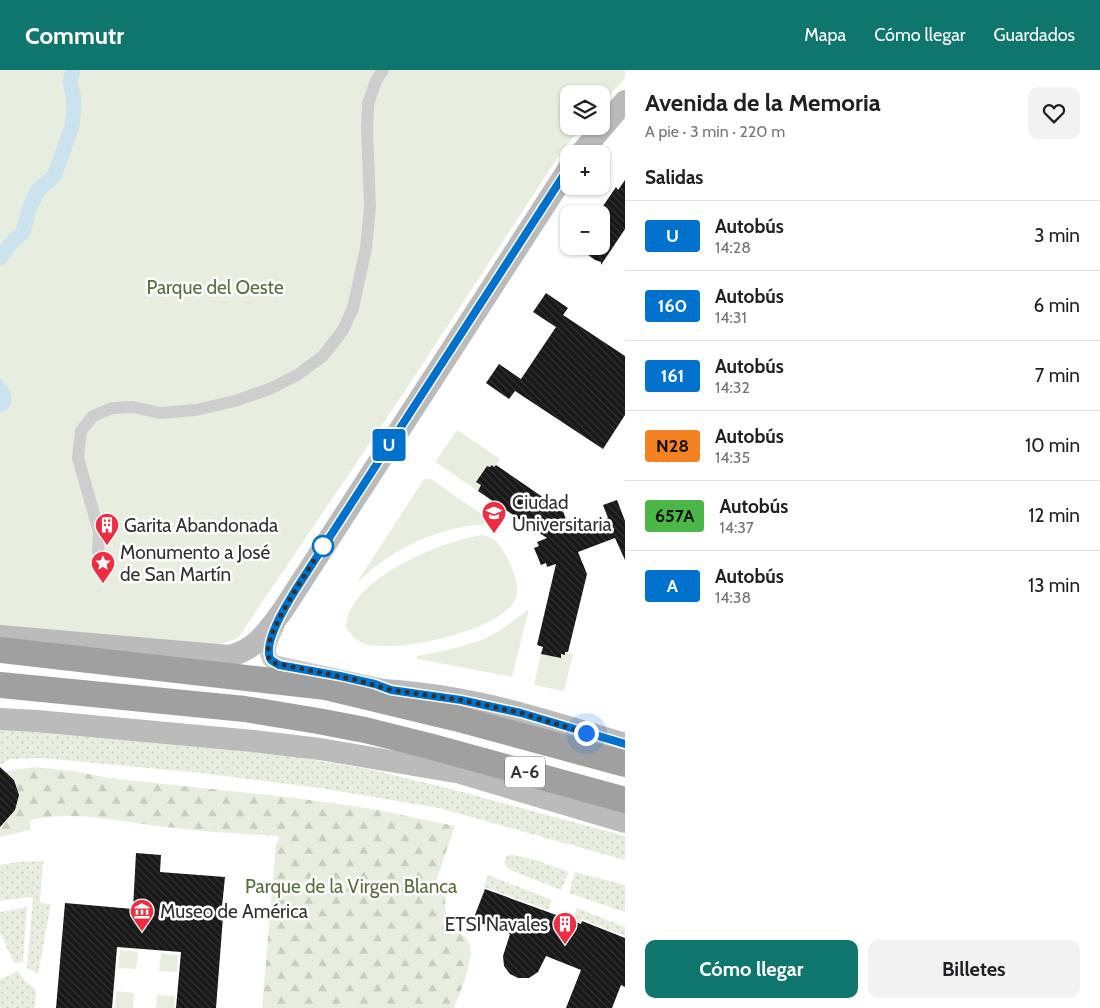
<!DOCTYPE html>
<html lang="es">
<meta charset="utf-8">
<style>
body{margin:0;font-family:Cabin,sans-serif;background:#f2f2f2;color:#202124;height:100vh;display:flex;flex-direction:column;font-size:19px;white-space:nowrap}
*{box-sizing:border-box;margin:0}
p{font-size:16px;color:#757577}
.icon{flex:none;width:28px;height:28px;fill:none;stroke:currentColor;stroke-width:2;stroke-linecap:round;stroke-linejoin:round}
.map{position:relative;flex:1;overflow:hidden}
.drawer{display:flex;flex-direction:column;background:#fff;width:475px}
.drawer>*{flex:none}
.badge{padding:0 10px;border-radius:4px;font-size:18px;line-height:32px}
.controls{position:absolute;left:560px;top:15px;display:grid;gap:10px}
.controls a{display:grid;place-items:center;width:50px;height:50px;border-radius:10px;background:#fff;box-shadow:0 1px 4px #0004;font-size:25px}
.you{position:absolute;width:25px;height:25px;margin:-12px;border:4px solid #fff;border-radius:50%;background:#1a73e8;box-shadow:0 0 0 8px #1a73e833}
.map>.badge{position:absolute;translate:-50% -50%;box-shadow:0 0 0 2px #fff}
h2{padding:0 20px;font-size:19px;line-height:45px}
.round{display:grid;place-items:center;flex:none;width:52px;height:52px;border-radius:10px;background:#f2f2f2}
.summary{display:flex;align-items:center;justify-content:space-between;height:85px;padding:0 20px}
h1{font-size:24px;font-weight:700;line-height:38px}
.action{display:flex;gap:10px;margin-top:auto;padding:10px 20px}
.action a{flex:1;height:58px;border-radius:10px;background:#0f766e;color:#fff;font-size:20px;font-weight:700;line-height:58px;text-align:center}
.action a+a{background:#f2f2f2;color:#202124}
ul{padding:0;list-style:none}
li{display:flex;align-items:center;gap:15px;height:70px;padding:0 20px;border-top:1px solid #e0e0e0}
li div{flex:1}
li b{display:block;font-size:19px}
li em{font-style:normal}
li .badge{min-width:55px;font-weight:700;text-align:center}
header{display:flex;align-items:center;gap:30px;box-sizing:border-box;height:70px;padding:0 25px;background:#0f766e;color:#fff}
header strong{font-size:24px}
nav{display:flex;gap:28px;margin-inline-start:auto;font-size:18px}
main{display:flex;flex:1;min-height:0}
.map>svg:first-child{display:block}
.green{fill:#e8eedf}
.forest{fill:url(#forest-firs)}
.garden{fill:url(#garden-dots)}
.water{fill:#cbe2ef}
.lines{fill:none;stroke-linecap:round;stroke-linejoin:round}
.canal{stroke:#cbe2ef;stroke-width:15}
.building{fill:url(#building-back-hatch)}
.pedestrian{stroke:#cecece;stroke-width:12}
.minor{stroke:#cecece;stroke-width:16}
.secondary{stroke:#bbb;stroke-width:22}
.trunk{stroke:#a0a0a0;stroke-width:26}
.line-casing{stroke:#fff;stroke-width:11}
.line{stroke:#0072ce;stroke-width:8}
.walk{stroke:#313131;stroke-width:5;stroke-dasharray:0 9}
.stop-dot{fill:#fff;stroke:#0072ce;stroke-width:2.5}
.labels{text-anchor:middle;stroke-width:5;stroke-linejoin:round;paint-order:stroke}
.shield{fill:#fff;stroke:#6f6f6f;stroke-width:1}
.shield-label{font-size:18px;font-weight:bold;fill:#313131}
.park-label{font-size:19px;fill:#56703b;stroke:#fff}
.poi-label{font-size:19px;fill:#313131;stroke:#fff;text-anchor:start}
</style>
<header>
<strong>Commutr</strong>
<nav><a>Mapa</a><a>Cómo llegar</a><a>Guardados</a></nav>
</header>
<main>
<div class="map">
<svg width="625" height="938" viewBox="0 0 625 938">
<defs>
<pattern id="forest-firs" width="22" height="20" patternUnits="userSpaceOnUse" patternTransform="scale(1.25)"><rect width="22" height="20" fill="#e8eedf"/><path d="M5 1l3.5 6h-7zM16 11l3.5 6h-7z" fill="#c7cdc0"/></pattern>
<pattern id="garden-dots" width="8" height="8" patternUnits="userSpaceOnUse" patternTransform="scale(1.25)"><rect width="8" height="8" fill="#e8eedf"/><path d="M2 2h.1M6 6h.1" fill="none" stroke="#c7cdc0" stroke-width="1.8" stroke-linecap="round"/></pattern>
<pattern id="building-back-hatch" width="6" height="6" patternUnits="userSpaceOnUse" patternTransform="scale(1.25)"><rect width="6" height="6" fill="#181818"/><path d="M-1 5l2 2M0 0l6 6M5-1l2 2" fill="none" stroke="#313131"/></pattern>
</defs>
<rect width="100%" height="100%" fill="#fff"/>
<path class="green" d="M 0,0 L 625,0 L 625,8 L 601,35 L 601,24 L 569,24 L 569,56 L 583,56 L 564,78 L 403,324 L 238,568 L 218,575 L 0,561 Z
M 457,360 L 500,389 L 494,397 L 492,395 L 490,397 L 487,396 L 476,412 L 481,415 L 478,421 L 435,392 Z
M 424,409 L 431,409 L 496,454 C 445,453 391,478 356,514 Z
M 481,465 C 496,467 501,476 508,489 C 513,500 521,518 515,530 C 500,561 393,585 363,573 C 355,570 351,564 346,558 C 347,509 440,472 481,465 Z
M 529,539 L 512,607 L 417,589 L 417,586 C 440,582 464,577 486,568 C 501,561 515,549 529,539 Z
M 565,582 L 573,584 L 564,621 L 534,615 L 541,584 L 561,587 L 561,584 L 565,585 Z
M 120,880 L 138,882 L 136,899 L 118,898 Z
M 161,883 L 178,885 L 177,902 L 159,901 Z
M 116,921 L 134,923 L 133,938 L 115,938 Z
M 157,925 L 175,926 L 174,938 L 156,938 Z"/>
<path class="forest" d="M 34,697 L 73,701 L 109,708 L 295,728 L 373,739 L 455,756 L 435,814 L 447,818 C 443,839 445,848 460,863 C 464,866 468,869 470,875 C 474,890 460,923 454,938 L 262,938 L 276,773 L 278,773 L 279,766 C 244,764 209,762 175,758 C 127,753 77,739 30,750 L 30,760 L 0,767 L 0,706 L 8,701 Z"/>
<path class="garden" d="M 0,657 L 286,685 L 368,699 L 447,718 L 625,766 L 625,790 L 439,738 L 320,718 L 201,703 L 42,688 L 10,689 L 0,695 Z
M 512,785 L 533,789 L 569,802 L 561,820 L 510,800 L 504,793 L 507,786 Z
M 43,791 L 40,833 L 51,834 L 38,904 L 27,898 L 33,828 L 26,827 L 0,831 L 0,795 L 17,792 Z
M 575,802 L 625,815 L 625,842 L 569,823 Z
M 488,805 L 552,830 L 548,840 L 484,817 Z
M 27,837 L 23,892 L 14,893 L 0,862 L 0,842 Z
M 577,838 L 625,857 L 625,866 L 582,849 L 579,854 L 572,851 Z
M 18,901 L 25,911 L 36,920 L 35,938 L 0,938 L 0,910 Z"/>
<path class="water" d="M 0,308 C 11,318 20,337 0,342 Z"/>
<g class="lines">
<path class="canal" d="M 0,188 L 11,173 L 23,162 L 29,139 L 38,120 L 54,106 L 72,57 L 74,39 L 73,25 L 70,12 L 73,0"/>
</g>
<path class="building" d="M 625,110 L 625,159 L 601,195 L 601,192 L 595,190 L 576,176 L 601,176 L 601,150 L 607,142 L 601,139 L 616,117 L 618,120 Z
M 546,223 L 568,238 L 563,245 L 625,286 L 625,345 L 603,379 L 515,321 L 509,329 L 486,313 L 499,294 L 521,309 L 556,257 L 533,242 Z
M 492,395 L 494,397 L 496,395 L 563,441 L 571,463 L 608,448 L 603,435 L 617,430 L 625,451 L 625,490 L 615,468 L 578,482 L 587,504 L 568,582 L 565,582 L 565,585 L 561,584 L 561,588 L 541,584 L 543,577 L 537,575 L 556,494 L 547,497 L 546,493 L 541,495 L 534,478 L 539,476 L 537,472 L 547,468 L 478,421 L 481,415 L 476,412 L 487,396 L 490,397 Z
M 0,697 L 14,710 L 19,725 L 15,740 L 0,757 Z
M 136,783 L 161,785 L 160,802 L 225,807 L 221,847 L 223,847 L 216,938 L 176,938 L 181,882 L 117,877 L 112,938 L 56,938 L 65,833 L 133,839 Z
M 485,819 L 581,854 L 582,851 L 625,868 L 625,917 L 621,915 L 612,938 L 566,938 L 581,900 L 546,886 L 538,902 L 529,908 L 518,908 L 510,904 L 504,896 L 503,886 L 510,864 L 473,850 Z"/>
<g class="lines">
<path class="pedestrian" d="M 98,483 L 99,462 L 78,388 L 81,361 L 93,346 L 112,338 L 133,337 L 160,343 L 196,340 L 235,331 L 272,318 L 297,305 L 323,286 L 343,260 L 353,238 L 366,178 L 370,137 L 367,59 L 368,34 L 376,11 L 383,0"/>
<path class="minor" d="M 277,555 C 272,566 261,584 274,593 L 380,616"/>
<path class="secondary" d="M 580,84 L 625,31
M 0,566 L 229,586 C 256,580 267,561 283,540 L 569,98
M 365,619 C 418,621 472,630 523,644 C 557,653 591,664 625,674
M 0,649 L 37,651 L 253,671 L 320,679 L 461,703
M 447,699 L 625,752"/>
<path class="trunk" d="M 0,580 L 326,617 L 455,648 L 625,694
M 0,615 L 245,639 L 318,651 L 365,660 L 429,676 L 625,730"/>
</g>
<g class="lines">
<defs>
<path id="line" d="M 569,97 L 298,516 C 288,532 261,574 271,590 L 279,595 L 340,606 L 375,614 L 391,620 L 461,630 L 521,643 L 625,674"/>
</defs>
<use href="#line" class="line-casing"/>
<use href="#line" class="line"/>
<path class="walk" d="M 323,476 C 312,496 260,567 269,588 C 270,591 272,591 274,593 L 357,610 L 391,620 L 461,630 L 521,643 L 586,663"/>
</g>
<defs>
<symbol id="university-pin" viewBox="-11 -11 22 30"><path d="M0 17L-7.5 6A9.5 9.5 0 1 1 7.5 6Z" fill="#ee2d41" stroke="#fff"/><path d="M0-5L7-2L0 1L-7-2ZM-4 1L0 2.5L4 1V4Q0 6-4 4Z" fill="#fff"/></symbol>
<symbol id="building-pin" viewBox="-11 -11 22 30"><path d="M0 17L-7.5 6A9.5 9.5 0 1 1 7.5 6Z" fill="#ee2d41" stroke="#fff"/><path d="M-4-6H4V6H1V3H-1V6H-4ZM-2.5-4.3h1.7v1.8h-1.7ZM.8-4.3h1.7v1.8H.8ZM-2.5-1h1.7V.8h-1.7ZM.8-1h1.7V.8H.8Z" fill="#fff"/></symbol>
<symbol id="sight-pin" viewBox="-11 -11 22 30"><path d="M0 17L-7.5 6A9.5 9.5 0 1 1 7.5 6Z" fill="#ee2d41" stroke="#fff"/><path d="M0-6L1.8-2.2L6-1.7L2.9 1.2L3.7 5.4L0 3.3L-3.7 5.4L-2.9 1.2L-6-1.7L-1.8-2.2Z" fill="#fff"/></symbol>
<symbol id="museum-pin" viewBox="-11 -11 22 30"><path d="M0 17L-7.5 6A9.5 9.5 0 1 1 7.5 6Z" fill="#ee2d41" stroke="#fff"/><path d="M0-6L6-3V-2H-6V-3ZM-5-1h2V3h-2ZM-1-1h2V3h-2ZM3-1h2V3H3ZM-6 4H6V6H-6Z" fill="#fff"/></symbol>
</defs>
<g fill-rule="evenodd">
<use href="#university-pin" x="480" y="429" width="28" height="38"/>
<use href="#building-pin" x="93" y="441" width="28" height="38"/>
<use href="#sight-pin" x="89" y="479" width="28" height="38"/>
<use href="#museum-pin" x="128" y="827" width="28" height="38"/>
<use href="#building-pin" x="551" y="840" width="28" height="38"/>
</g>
<circle class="stop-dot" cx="323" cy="476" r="10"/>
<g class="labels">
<rect class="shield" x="505" y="686.5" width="40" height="31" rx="4"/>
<g class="shield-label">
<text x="525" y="708">A-6</text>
</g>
<g class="park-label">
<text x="215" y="224">Parque del Oeste</text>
<text x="351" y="823">Parque de la Virgen Blanca</text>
</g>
<g class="poi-label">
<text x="512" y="439">Ciudad<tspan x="512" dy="22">Universitaria</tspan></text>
<text x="124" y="462">Garita Abandonada</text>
<text x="120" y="489">Monumento a José<tspan x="120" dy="22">de San Martín</tspan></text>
<text x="160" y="848">Museo de América</text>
<text x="548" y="861" text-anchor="end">ETSI Navales</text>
</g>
</g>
</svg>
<div class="controls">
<a><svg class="icon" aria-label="layers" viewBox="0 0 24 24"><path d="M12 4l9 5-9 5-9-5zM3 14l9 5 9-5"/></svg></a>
<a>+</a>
<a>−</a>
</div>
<div class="you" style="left:586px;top:663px"></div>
<b class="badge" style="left:389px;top:375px;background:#0072ce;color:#fff">U</b>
</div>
<section class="drawer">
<div class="summary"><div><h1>Avenida de la Memoria</h1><p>A pie · 3 min · 220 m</p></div><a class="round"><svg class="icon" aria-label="heart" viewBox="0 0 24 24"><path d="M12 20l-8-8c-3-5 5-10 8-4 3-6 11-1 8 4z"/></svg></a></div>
<h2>Salidas</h2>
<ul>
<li><span class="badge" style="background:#0072ce;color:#fff">U</span><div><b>Autobús</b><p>14:28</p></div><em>3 min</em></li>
<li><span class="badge" style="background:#0072ce;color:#fff">160</span><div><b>Autobús</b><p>14:31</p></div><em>6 min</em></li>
<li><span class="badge" style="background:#0072ce;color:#fff">161</span><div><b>Autobús</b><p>14:32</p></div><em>7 min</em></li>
<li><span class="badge" style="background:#f58220;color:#111">N28</span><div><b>Autobús</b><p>14:35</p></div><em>10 min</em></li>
<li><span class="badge" style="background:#4ab747;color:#111">657A</span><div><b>Autobús</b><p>14:37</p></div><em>12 min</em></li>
<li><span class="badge" style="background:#0072ce;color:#fff">A</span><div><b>Autobús</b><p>14:38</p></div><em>13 min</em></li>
</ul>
<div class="action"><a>Cómo llegar</a><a>Billetes</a></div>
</section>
</main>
